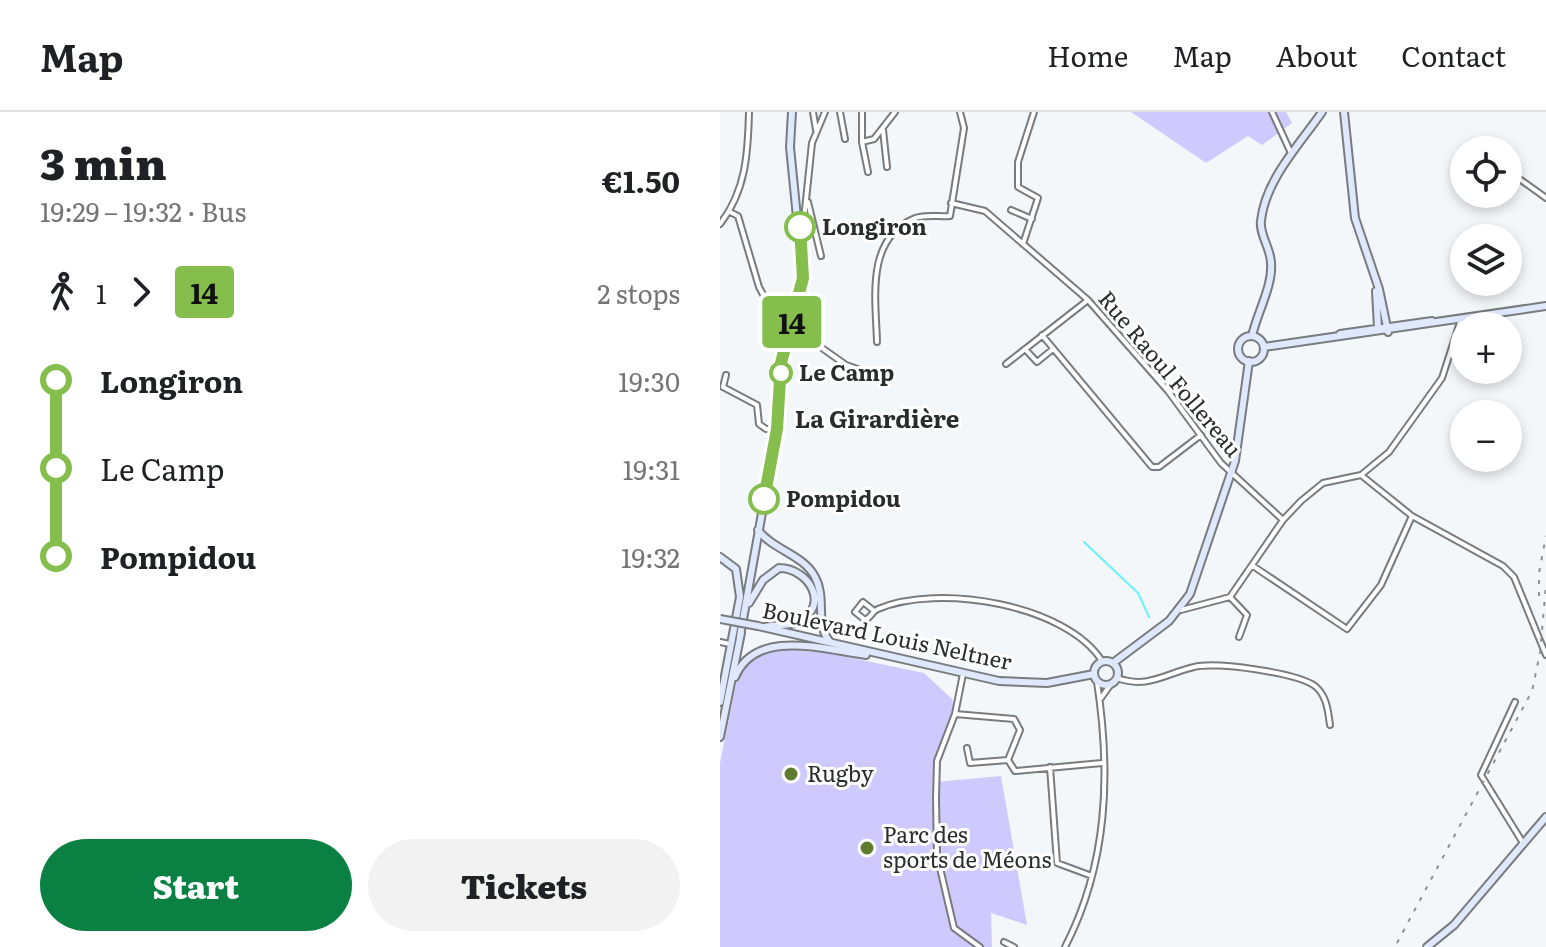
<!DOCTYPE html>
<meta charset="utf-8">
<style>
body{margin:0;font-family:Literata,serif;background:#f2f2f2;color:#202124;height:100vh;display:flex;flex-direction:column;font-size:30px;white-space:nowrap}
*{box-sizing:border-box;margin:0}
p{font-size:26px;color:#757577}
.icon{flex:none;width:44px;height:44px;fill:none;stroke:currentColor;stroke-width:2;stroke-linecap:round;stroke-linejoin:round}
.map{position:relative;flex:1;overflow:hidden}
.side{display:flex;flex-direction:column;background:#fff;width:720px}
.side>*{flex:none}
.badge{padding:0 16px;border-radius:6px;font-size:28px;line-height:52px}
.fabs{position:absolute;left:730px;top:24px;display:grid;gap:16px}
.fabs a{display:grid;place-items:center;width:72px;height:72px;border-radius:50%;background:#fff;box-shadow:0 4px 12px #0003;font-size:40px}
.map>.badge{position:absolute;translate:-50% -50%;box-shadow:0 0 0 4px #fff}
.legs{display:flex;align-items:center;gap:12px;height:88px;padding:0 40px;font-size:26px}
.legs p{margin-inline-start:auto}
.head{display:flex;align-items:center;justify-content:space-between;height:136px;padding:0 40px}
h1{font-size:44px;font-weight:800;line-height:60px}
.cta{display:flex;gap:16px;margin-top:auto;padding:16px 40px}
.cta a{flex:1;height:92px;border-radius:48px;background:#0b8043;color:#fff;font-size:32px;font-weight:800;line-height:92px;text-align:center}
.cta a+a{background:#f2f2f2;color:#202124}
ul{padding:0 40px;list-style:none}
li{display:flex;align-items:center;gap:28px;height:88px;font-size:30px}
li i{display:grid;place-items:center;width:12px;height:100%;margin:0 10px;background:currentColor}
li i::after{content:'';width:20px;height:20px;margin:-10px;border:6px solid;border-radius:50%;background:#fff}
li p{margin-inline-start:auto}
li:first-child i{background:linear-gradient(#0000 50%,currentColor 0)}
li:last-child i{background:linear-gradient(currentColor 50%,#0000 0)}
header{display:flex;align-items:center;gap:48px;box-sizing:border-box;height:112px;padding:0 40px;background:#fff;border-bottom:2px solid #e0e0e0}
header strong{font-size:38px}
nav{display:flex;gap:44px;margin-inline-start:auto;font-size:28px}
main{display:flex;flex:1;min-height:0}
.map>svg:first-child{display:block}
.green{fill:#cfcafe}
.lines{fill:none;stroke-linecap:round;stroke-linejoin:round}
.stream{stroke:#68f3f4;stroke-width:2}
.street-casing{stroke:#797c7e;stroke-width:8}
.secondary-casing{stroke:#797c7e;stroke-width:10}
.street{stroke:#fff;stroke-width:4}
.secondary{stroke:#dfe8fc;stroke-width:6}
.rail{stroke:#8e9092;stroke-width:2;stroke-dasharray:4 8;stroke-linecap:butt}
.secondary-bridge-casing{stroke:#797c7e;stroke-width:10;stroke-linecap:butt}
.secondary-bridge{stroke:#dfe8fc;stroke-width:6}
.line-1-casing{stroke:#fff;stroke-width:18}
.line-1{stroke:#85be4c;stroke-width:12}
.stop-1-dot{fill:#fff;stroke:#85be4c;stroke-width:4}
.poi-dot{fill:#607b2e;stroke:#fff;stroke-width:3}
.labels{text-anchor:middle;stroke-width:6;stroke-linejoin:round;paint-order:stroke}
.stop-label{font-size:22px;font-weight:bold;fill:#2b2c2d;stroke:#fff;text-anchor:start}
.street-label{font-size:22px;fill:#2b2c2d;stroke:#fff}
.poi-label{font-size:22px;fill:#2b2c2d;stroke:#fff;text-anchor:start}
.neighbourhood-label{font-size:24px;font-weight:bold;fill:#2b2c2d;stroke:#fff}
</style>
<header>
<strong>Map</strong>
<nav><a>Home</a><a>Map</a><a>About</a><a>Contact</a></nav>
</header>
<main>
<section class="side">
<div class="head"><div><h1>3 min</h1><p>19:29 – 19:32 · Bus</p></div><b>€1.50</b></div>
<div class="legs"><svg class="icon" aria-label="walk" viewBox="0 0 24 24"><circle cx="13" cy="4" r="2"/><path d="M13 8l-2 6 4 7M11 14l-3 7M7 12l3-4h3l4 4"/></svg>1<svg class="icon" aria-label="forward" viewBox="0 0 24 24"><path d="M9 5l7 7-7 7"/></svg><b class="badge" style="background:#85be4c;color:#111">14</b><p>2 stops</p></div>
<ul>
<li><i style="color:#85be4c"></i><b>Longiron</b><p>19:30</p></li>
<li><i style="color:#85be4c"></i><span>Le Camp</span><p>19:31</p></li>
<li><i style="color:#85be4c"></i><b>Pompidou</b><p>19:32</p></li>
</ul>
<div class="cta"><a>Start</a><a>Tickets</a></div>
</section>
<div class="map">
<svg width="826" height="835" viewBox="0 0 826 835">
<rect width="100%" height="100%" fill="#f4f7fa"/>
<path class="green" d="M 411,0 L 566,0 L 572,11 L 542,33 L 528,24 L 486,51 Z
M 56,537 L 108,541 L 204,561 L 232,587 L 234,600 L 216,643 L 215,670 L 281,664 L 307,813 L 271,801 L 272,835 L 0,835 L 0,651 L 18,562 L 38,542 Z"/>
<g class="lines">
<path class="stream" d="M 364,430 L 418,481 L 429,505"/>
<defs>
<path id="street" d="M 93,0 L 96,18
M 120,0 L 125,27
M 142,0 L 142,30 L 148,60
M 552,0 L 571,41
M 163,18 L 167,55
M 142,30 L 154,27 L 175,0
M 801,68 L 826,86
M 88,90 L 101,144
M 231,91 L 265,99 L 368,188 L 448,279 L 501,351 L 563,408
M 291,98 L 312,107
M 10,100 L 18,104 L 39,175 L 53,201
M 0,112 C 26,79 28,41 29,0
M 82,126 L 92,31 L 105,0
M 303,132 L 318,86 L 298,75 L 298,50 L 314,0
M 78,187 L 102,236 L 126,253 L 149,261
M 322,223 L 432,355 L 439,355 L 481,323
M 157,230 C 156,189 145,128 193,107 C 202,102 219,105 230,104 L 244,16 L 240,0
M 305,237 L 317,250 L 333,237
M 286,252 L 368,188
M 6,263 L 3,275 L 37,293 L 39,312 L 46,317 L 57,317
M 641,363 L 692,404 L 783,454 L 794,465 L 826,543
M 533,454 L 627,517 L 661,473 L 692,404
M 510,485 L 527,503 L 519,525
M 153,498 L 143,490 L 135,500 L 145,508 C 152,505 151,500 158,497 C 217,471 346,492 382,549
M 461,498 L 510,485 L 563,408 L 581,389 L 603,371 L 641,363 L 669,340 L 722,266 L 741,207
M 0,530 L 10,532
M 243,562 L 235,602 L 217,649 L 216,686 L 217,743 L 234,816 L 260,835
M 397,566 C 428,577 444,562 474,555 C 495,549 577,561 595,574 C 607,584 608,599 610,613
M 381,586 L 391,572
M 795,590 L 761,663 L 803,731
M 235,602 L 294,607 L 300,618 L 288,648 L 295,659 L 382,651
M 247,636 L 250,651 L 288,648
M 330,655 L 337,751 L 372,764
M 284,830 L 294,835
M 345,835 C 388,752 391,661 377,570"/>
<path id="secondary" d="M 624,0 L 635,106 L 659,177 L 668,220
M 656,179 L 658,216
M 620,222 L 712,209
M 532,224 C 537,201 553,174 551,151 C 551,137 539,122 541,109 C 545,68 580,32 602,0
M518 237a13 13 0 1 1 26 0a13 13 0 1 1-26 0Z
M 544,235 L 826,194
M 38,418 C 53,438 84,443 95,465 C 107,487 94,511 110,530
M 0,445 L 16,457 L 20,485 L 0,590
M 29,491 L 43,468 L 59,456 C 89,456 112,495 77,510 C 68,515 56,512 45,515
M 38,514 L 279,569 L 327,571 L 374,562
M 20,524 L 57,317 L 61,251 L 83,166 L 70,35 L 72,0
M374 561a12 12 0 1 1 24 0a12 12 0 1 1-24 0Z
M 393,551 L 449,509 L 470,482 L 515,349 L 529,249
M 15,565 C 36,515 105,538 146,543
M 0,625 L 21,521
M 707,835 L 734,813 L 826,705"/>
</defs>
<use href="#street" class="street-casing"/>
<use href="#secondary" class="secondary-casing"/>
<use href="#street" class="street"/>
<use href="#secondary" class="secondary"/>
<path class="rail" d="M 819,484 L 819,461 L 826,424
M 677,831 L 812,579 L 820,541 L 826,473"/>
<defs>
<path id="secondary-bridge" d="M 0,507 L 38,514"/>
</defs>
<use href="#secondary-bridge" class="secondary-bridge-casing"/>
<use href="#secondary-bridge" class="secondary-bridge"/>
</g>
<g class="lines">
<defs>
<path id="line-1" d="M 44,387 L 57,317 L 61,251 L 83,166 L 80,115"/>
</defs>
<use href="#line-1" class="line-1-casing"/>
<use href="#line-1" class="line-1"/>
</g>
<g class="stop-1-dot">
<circle cx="80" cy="115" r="14"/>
<circle cx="61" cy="261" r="10"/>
<circle cx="44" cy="387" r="14"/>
</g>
<g class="poi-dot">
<circle cx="71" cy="662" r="8"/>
<circle cx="147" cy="736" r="8"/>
</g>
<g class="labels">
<g class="stop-label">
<text x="102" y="123">Longiron</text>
<text x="79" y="269">Le Camp</text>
<text x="66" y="395">Pompidou</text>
</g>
<g class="street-label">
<text transform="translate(450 262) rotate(50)" y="8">Rue Raoul Follereau</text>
<text transform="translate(167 524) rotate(12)" y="8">Boulevard Louis Neltner</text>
</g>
<g class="poi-label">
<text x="87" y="670">Rugby</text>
<text x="163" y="731">Parc des<tspan x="163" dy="25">sports de Méons</tspan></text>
</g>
<g class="neighbourhood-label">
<text x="157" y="316">La Girardière</text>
</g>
</g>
</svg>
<div class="fabs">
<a><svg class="icon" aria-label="locate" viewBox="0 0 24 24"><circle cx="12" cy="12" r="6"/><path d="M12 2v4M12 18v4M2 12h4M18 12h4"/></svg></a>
<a><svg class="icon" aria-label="layers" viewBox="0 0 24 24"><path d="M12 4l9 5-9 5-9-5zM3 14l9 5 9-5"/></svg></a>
<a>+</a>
<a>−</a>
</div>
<b class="badge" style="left:72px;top:210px;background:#85be4c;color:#111">14</b>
</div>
</main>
